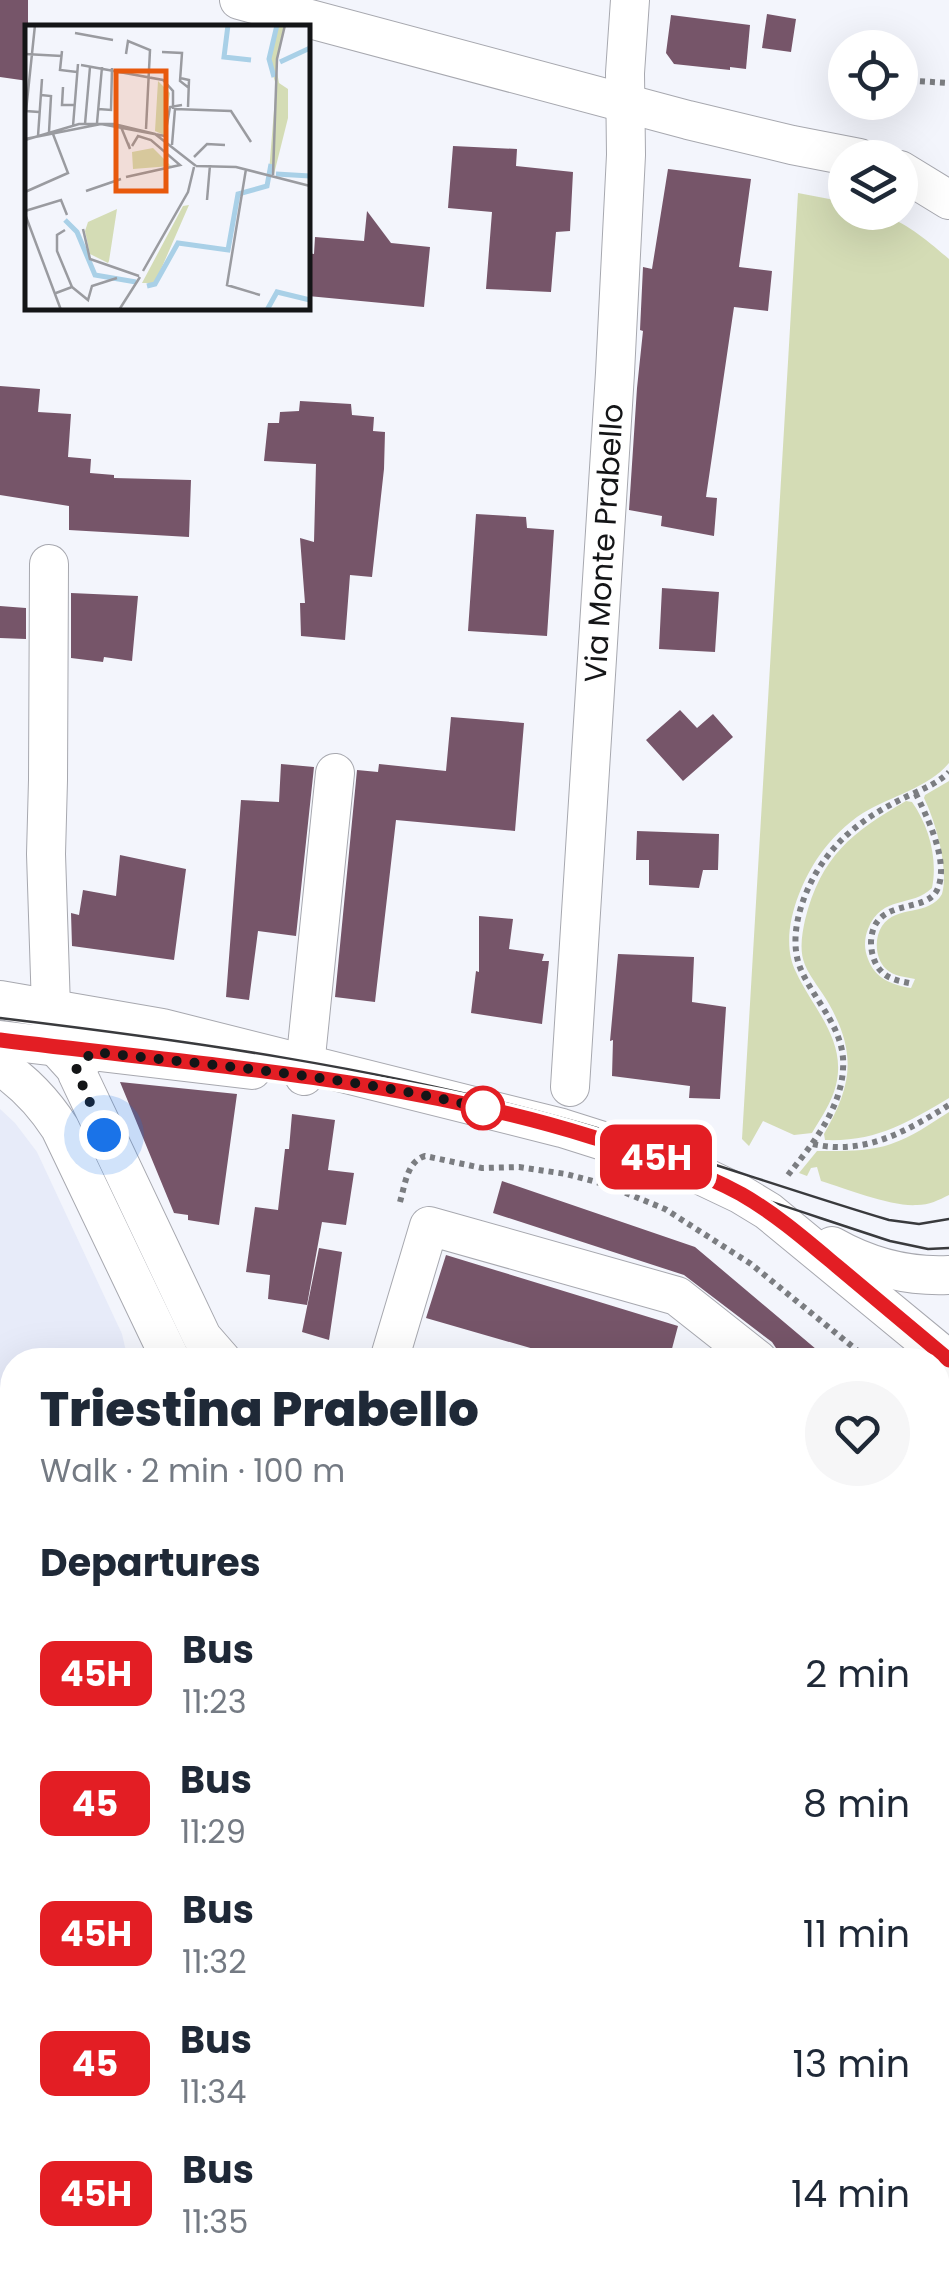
<!DOCTYPE html>
<meta charset="utf-8">
<style>
body{margin:0;font-family:Poppins,sans-serif;background:#f6f6f7;color:#1f2937;height:100vh;display:flex;flex-direction:column;font-size:38px;white-space:nowrap}
*{box-sizing:border-box;margin:0}
p{font-size:32px;color:#747a83}
.icon{flex:none;width:55px;height:55px;fill:none;stroke:currentColor;stroke-width:2;stroke-linecap:round;stroke-linejoin:round}
.map{position:relative;flex:1;overflow:hidden}
.sheet{position:absolute;left:0px;top:1348px;width:950px;height:932px;display:flex;flex-direction:column;background:#fff;border-radius:40px 40px 0 0;box-shadow:0 10px 40px #0002}
.sheet>*{flex:none}
.badge{padding:0 20px;border-radius:15px;font-size:35px;line-height:65px}
.fabs{position:absolute;left:828px;top:30px;display:grid;gap:20px}
.fabs a{display:grid;place-items:center;width:90px;height:90px;border-radius:50%;background:#fff;box-shadow:0 10px 40px #0002;font-size:50px}
.you{position:absolute;width:50px;height:50px;margin:-25px;border:8px solid #fff;border-radius:50%;background:#1a73e8;box-shadow:0 0 0 15px #1a73e833}
.map>.badge{position:absolute;translate:-50% -50%;box-shadow:0 0 0 5px #fff}
h2{padding:0 40px;font-size:38px;line-height:90px}
.round{display:grid;place-items:center;flex:none;width:105px;height:105px;border-radius:52px;background:#f6f6f7}
.summary{display:flex;align-items:center;justify-content:space-between;height:170px;padding:0 40px}
h1{font-size:48px;font-weight:800;line-height:75px}
ul{padding:0;list-style:none}
li{display:flex;align-items:center;gap:30px;height:130px;padding:0 40px}
li div{flex:1}
li b{display:block;font-size:38px}
li em{font-style:normal}
li .badge{min-width:110px;font-weight:700;text-align:center}
.map>svg:first-child{display:block}
.built{fill:#e7ebf9}
.green{fill:#d4dcb5}
.building{fill:#765569}
.lines{fill:none;stroke-linecap:round;stroke-linejoin:round}
.minor-casing{stroke:#a7a8af;stroke-width:40}
.path{stroke:#7b7d81;stroke-width:6;stroke-dasharray:5 5;stroke-linecap:butt}
.minor{stroke:#fff;stroke-width:38}
.tram{stroke:#393a3d;stroke-width:2.5}
.line-casing{stroke:#fff;stroke-width:22}
.line{stroke:#e31e24;stroke-width:15}
.walk{stroke:#141517;stroke-width:10;stroke-dasharray:0 18}
.stop-dot{fill:#fff;stroke:#e31e24;stroke-width:5}
.labels{text-anchor:middle;stroke-width:10;stroke-linejoin:round;paint-order:stroke}
.street-label{font-size:30px;fill:#141517;stroke:#f3f5fc}
.inset-river{fill:none;stroke:#a9d0e7;stroke-width:5}
.inset-road{fill:none;stroke:#9a9ba0;stroke-width:2.5}
.view{fill:#e8590c;fill-opacity:0.15;stroke:#e8590c;stroke-width:5}
.inset-edge{fill:none;stroke:#141517;stroke-width:5}
</style>
<div class="map">
<svg width="949" height="2278" viewBox="0 0 949 2278">
<rect width="100%" height="100%" fill="#f3f5fc"/>
<path class="built" d="M 0,1109 L 15,1123 L 37,1152 L 122,1334 L 128,1360 L 12,1360 L 12,1497 L 0,1500 Z"/>
<path class="green" d="M 798,193 L 845,202 L 845,212 C 856,212 868,211 879,214 C 905,221 929,242 949,259 L 949,763 C 928,788 891,796 863,813 C 847,823 830,840 819,856 C 799,885 778,937 796,972 C 813,1009 847,1040 836,1085 C 832,1102 821,1118 812,1133 L 794,1135 L 763,1121 L 749,1146 L 742,1139 Z
M 949,781 L 949,1098 C 907,1123 876,1142 825,1140 L 824,1134 C 852,1086 857,1054 829,1004 C 822,991 811,979 805,965 C 799,951 802,934 805,920 C 821,856 852,832 906,801 L 912,802 C 929,826 938,859 932,888 C 912,908 882,894 868,929 C 864,939 864,949 868,959 C 875,979 893,985 911,988 L 915,979 C 905,977 893,976 886,969 C 875,959 874,938 882,926 C 897,904 929,917 942,894 C 949,868 936,823 924,798 L 925,795 Z
M 949,1112 L 949,1195 C 939,1200 929,1205 917,1205 C 892,1207 847,1189 821,1181 L 817,1167 L 811,1168 L 807,1176 L 799,1173 L 817,1151 C 841,1151 868,1152 891,1144 C 912,1137 930,1124 949,1112 Z
M 12,1557 L 12,1768 L 4,1770 L 0,1688 L 0,1560 Z
M 938,1647 L 949,1657 L 949,1825 L 944,1826 L 938,1808 Z"/>
<path class="building" d="M 0,0 L 28,0 L 28,81 L 0,77 Z
M 767,14 L 796,19 L 791,52 L 762,48 Z
M 671,15 L 750,25 L 746,69 L 730,67 L 730,70 L 674,64 L 666,53 Z
M 453,146 L 517,149 L 516,166 L 573,172 L 570,231 L 556,232 L 551,292 L 486,289 L 492,212 L 448,208 Z
M 668,169 L 751,179 L 739,267 L 772,271 L 768,311 L 734,307 L 706,497 L 717,498 L 714,536 L 661,526 L 662,516 L 629,510 L 637,388 L 643,331 L 640,330 L 643,267 L 652,269 Z
M 367,211 L 391,243 L 430,247 L 424,307 L 308,296 L 308,253 L 314,254 L 315,237 L 364,241 Z
M 0,386 L 40,389 L 38,412 L 71,414 L 68,457 L 91,459 L 90,473 L 114,475 L 114,478 L 191,480 L 189,537 L 69,530 L 69,506 L 0,495 Z
M 300,401 L 351,404 L 352,415 L 374,417 L 373,431 L 385,432 L 384,469 L 372,577 L 350,575 L 345,640 L 301,636 L 300,603 L 305,603 L 300,538 L 314,542 L 316,464 L 264,461 L 268,423 L 279,423 L 280,412 L 299,411 Z
M 476,514 L 526,517 L 527,528 L 554,530 L 547,636 L 468,631 Z
M 662,588 L 719,592 L 715,652 L 659,649 Z
M 71,593 L 138,596 L 132,661 L 104,657 L 103,662 L 71,658 Z
M 0,606 L 26,608 L 26,639 L 0,638 Z
M 680,710 L 697,728 L 713,714 L 733,737 L 683,781 L 646,740 Z
M 451,717 L 524,723 L 515,831 L 396,820 L 375,1002 L 335,997 L 357,770 L 378,772 L 379,764 L 446,771 Z
M 281,764 L 314,767 L 296,936 L 258,931 L 249,1000 L 226,997 L 241,800 L 279,802 Z
M 637,831 L 719,834 L 718,870 L 703,870 L 699,888 L 649,885 L 649,860 L 636,860 Z
M 120,855 L 186,869 L 174,960 L 72,946 L 71,913 L 79,915 L 83,890 L 116,896 Z
M 479,916 L 513,919 L 509,949 L 544,954 L 542,961 L 549,961 L 542,1024 L 471,1013 L 476,971 L 479,972 Z
M 618,954 L 694,957 L 692,1002 L 726,1007 L 720,1099 L 689,1098 L 690,1086 L 612,1076 L 613,1040 L 610,1041 Z
M 120,1082 L 237,1094 L 219,1225 L 188,1220 L 188,1215 L 174,1213 Z
M 292,1114 L 335,1120 L 328,1170 L 354,1173 L 346,1225 L 322,1222 L 307,1305 L 268,1299 L 270,1275 L 246,1272 L 255,1207 L 278,1210 L 285,1149 L 289,1149 Z
M 502,1181 L 695,1247 L 829,1360 L 780,1360 L 778,1351 L 772,1342 L 684,1275 L 493,1213 Z
M 319,1248 L 342,1252 L 329,1340 L 302,1332 Z
M 446,1255 L 678,1326 L 669,1360 L 572,1360 L 426,1318 Z"/>
<g class="lines">
<defs>
<g id="minor">
<path d="M 239,0 L 688,120 L 792,145 L 859,158"/>
<path d="M 900,170 L 949,200"/>
<path d="M 49,564 L 48,780 L 46,854 L 51,1008 L 57,1048 L 77,1070"/>
<path d="M 0,1000 L 162,1028 L 562,1128 L 679,1165 L 740,1194 L 768,1211 L 949,1360"/>
<path d="M 0,1040 L 252,1070"/>
<path d="M 90,1054 L 80,1061 L 77,1073 L 202,1337 L 222,1360"/>
<path d="M 0,1066 C 24,1082 44,1103 60,1128 L 171,1360"/>
<path d="M 304,1076 L 335,773"/>
<path id="s1" d="M 570,1087 L 615,373 L 626,155 L 625,73 L 630,0"/>
<path d="M 832,1246 C 869,1267 907,1277 949,1275"/>
<path d="M 389,1360 L 429,1226 L 677,1296 L 758,1360"/>
<path d="M 938,1509 L 949,1519"/>
<path d="M 938,1870 L 949,1867"/>
<path d="M 0,2144 L 12,2141"/>
</g>
</defs>
<use href="#minor" class="minor-casing"/>
<path class="path" d="M 900,80 L 949,83
M 909,983 C 899,981 888,979 881,971 C 874,964 871,952 871,942 C 873,895 927,916 938,888 C 949,860 927,817 915,792
M 813,1144 C 864,1156 907,1131 949,1105
M 788,1175 C 812,1145 841,1109 843,1069 C 846,1031 817,1004 802,972 C 785,937 804,887 826,858 C 848,828 878,810 910,795 C 925,788 938,783 949,772
M 400,1202 C 405,1185 407,1161 425,1156 L 482,1168 L 519,1167 L 566,1174 L 604,1184 L 665,1209 L 751,1264 L 869,1360
M 938,1420 L 949,1430
M 0,1528 L 12,1525"/>
<use href="#minor" class="minor"/>
<path class="tram" d="M 0,1018 C 191,1041 383,1068 569,1120 C 676,1150 782,1188 889,1220 L 919,1224 L 949,1219
M 0,1038 C 110,1053 221,1064 330,1084 C 406,1099 483,1115 558,1136 C 670,1167 780,1205 890,1241 L 928,1249 L 949,1248"/>
</g>
<g class="lines">
<defs>
<path id="line" d="M 0,1040 C 198,1065 400,1077 592,1137 C 643,1153 693,1168 741,1194 C 776,1214 807,1241 838,1267 C 875,1298 912,1329 949,1360"/>
</defs>
<use href="#line" class="line-casing"/>
<use href="#line" class="line"/>
<path class="walk" d="M 104,1135 L 76,1070 L 80,1062 L 94,1052 C 229,1067 366,1078 498,1112 L 483,1108"/>
</g>
<circle class="stop-dot" cx="483" cy="1108" r="20"/>
<g class="labels">
<g class="street-label">
<text dy="10" stroke="none"><textPath href="#s1" startOffset="545">Via Monte Prabello</textPath></text>
</g>
</g>
<g transform="translate(25 25)">
<rect width="285" height="285" fill="#f3f5fc"/>
<path d="M 251,0 L 259,0 L 251,41 L 254,58 L 263,64 L 263,93 L 249,149 L 244,147 L 251,60 L 243,34 ZM 133,56 L 145,68 L 139,110 L 130,106 ZM 128,123 L 146,141 L 108,144 L 107,127 ZM 164,180 L 130,258 L 117,258 L 158,181 ZM 92,184 L 84,236 L 83,238 L 65,229 L 60,206 L 63,197 Z" fill="#d4dcb5"/>
<path class="inset-river" d="M 203,0 L 199,32 L 226,35M 255,37 L 285,23M 249,52 L 244,34 L 252,0M 251,149 L 285,151M 40,195 L 52,207 L 70,250 L 111,257M 122,261 L 130,259 L 153,218 L 203,225 L 213,169 L 242,161 L 246,139M 242,285 L 252,267 L 285,275"/>
<path class="inset-road" d="M 10,0 L 1,86 L 14,87M 50,8 L 88,15M 37,26 L 35,45 L 52,47M 137,27 L 157,28 L 155,56 L 164,63M 0,29 L 37,31M 101,29 L 103,16 L 125,25 L 121,104M 56,40 L 138,55 L 148,66 L 148,84M 155,53 L 164,55 L 163,82M 38,62 L 37,80 L 49,80M 16,70 L 26,71 L 24,107M 73,84 L 86,85 L 87,43M 72,98 L 77,42M 60,99 L 65,42M 48,101 L 53,39M 96,102 L 105,124 L 103,118M 13,111 L 17,54M 0,114 L 76,99 L 140,111 L 145,82 L 157,80M 0,115 L 54,99 L 89,99 L 130,109 L 171,141M 147,120 L 150,84 L 206,86 L 226,117M 169,132 L 182,119 L 200,120M 171,141 L 211,142 L 285,161M 221,144 L 202,260 L 235,270M 248,150 L 252,34 L 260,0M 101,152 L 155,140 L 126,115 L 113,111 L 107,121M 61,166 L 96,154M 0,167 L 43,148 L 28,109M 182,175 L 185,140M 0,186 L 36,175 L 42,190M 0,189 L 36,285M 58,204 L 65,234 L 114,251M 118,246 L 163,167 L 169,142M 47,262 L 63,275 L 67,261 L 92,253M 31,268 L 47,262 L 32,226 L 32,210 L 40,205M 94,285 L 115,252"/>
<path class="view" d="M 91,46 L 141,46 L 141,166 L 91,166 Z"/>
<rect width="285" height="285" class="inset-edge"/>
</g>
</svg>
<div class="fabs">
<a><svg class="icon" aria-label="locate" viewBox="0 0 24 24"><circle cx="12" cy="12" r="6"/><path d="M12 2v4M12 18v4M2 12h4M18 12h4"/></svg></a>
<a><svg class="icon" aria-label="layers" viewBox="0 0 24 24"><path d="M12 4l9 5-9 5-9-5zM3 14l9 5 9-5"/></svg></a>
</div>
<div class="you" style="left:104px;top:1135px"></div>
<b class="badge" style="left:656px;top:1157px;background:#e31e24;color:#fff">45H</b>
<section class="sheet">
<div class="summary"><div><h1>Triestina Prabello</h1><p>Walk · 2 min · 100 m</p></div><a class="round"><svg class="icon" aria-label="heart" viewBox="0 0 24 24"><path d="M12 20l-8-8c-3-5 5-10 8-4 3-6 11-1 8 4z"/></svg></a></div>
<h2>Departures</h2>
<ul>
<li><span class="badge" style="background:#e31e24;color:#fff">45H</span><div><b>Bus</b><p>11:23</p></div><em>2 min</em></li>
<li><span class="badge" style="background:#e31e24;color:#fff">45</span><div><b>Bus</b><p>11:29</p></div><em>8 min</em></li>
<li><span class="badge" style="background:#e31e24;color:#fff">45H</span><div><b>Bus</b><p>11:32</p></div><em>11 min</em></li>
<li><span class="badge" style="background:#e31e24;color:#fff">45</span><div><b>Bus</b><p>11:34</p></div><em>13 min</em></li>
<li><span class="badge" style="background:#e31e24;color:#fff">45H</span><div><b>Bus</b><p>11:35</p></div><em>14 min</em></li>
</ul>
</section>
</div>
